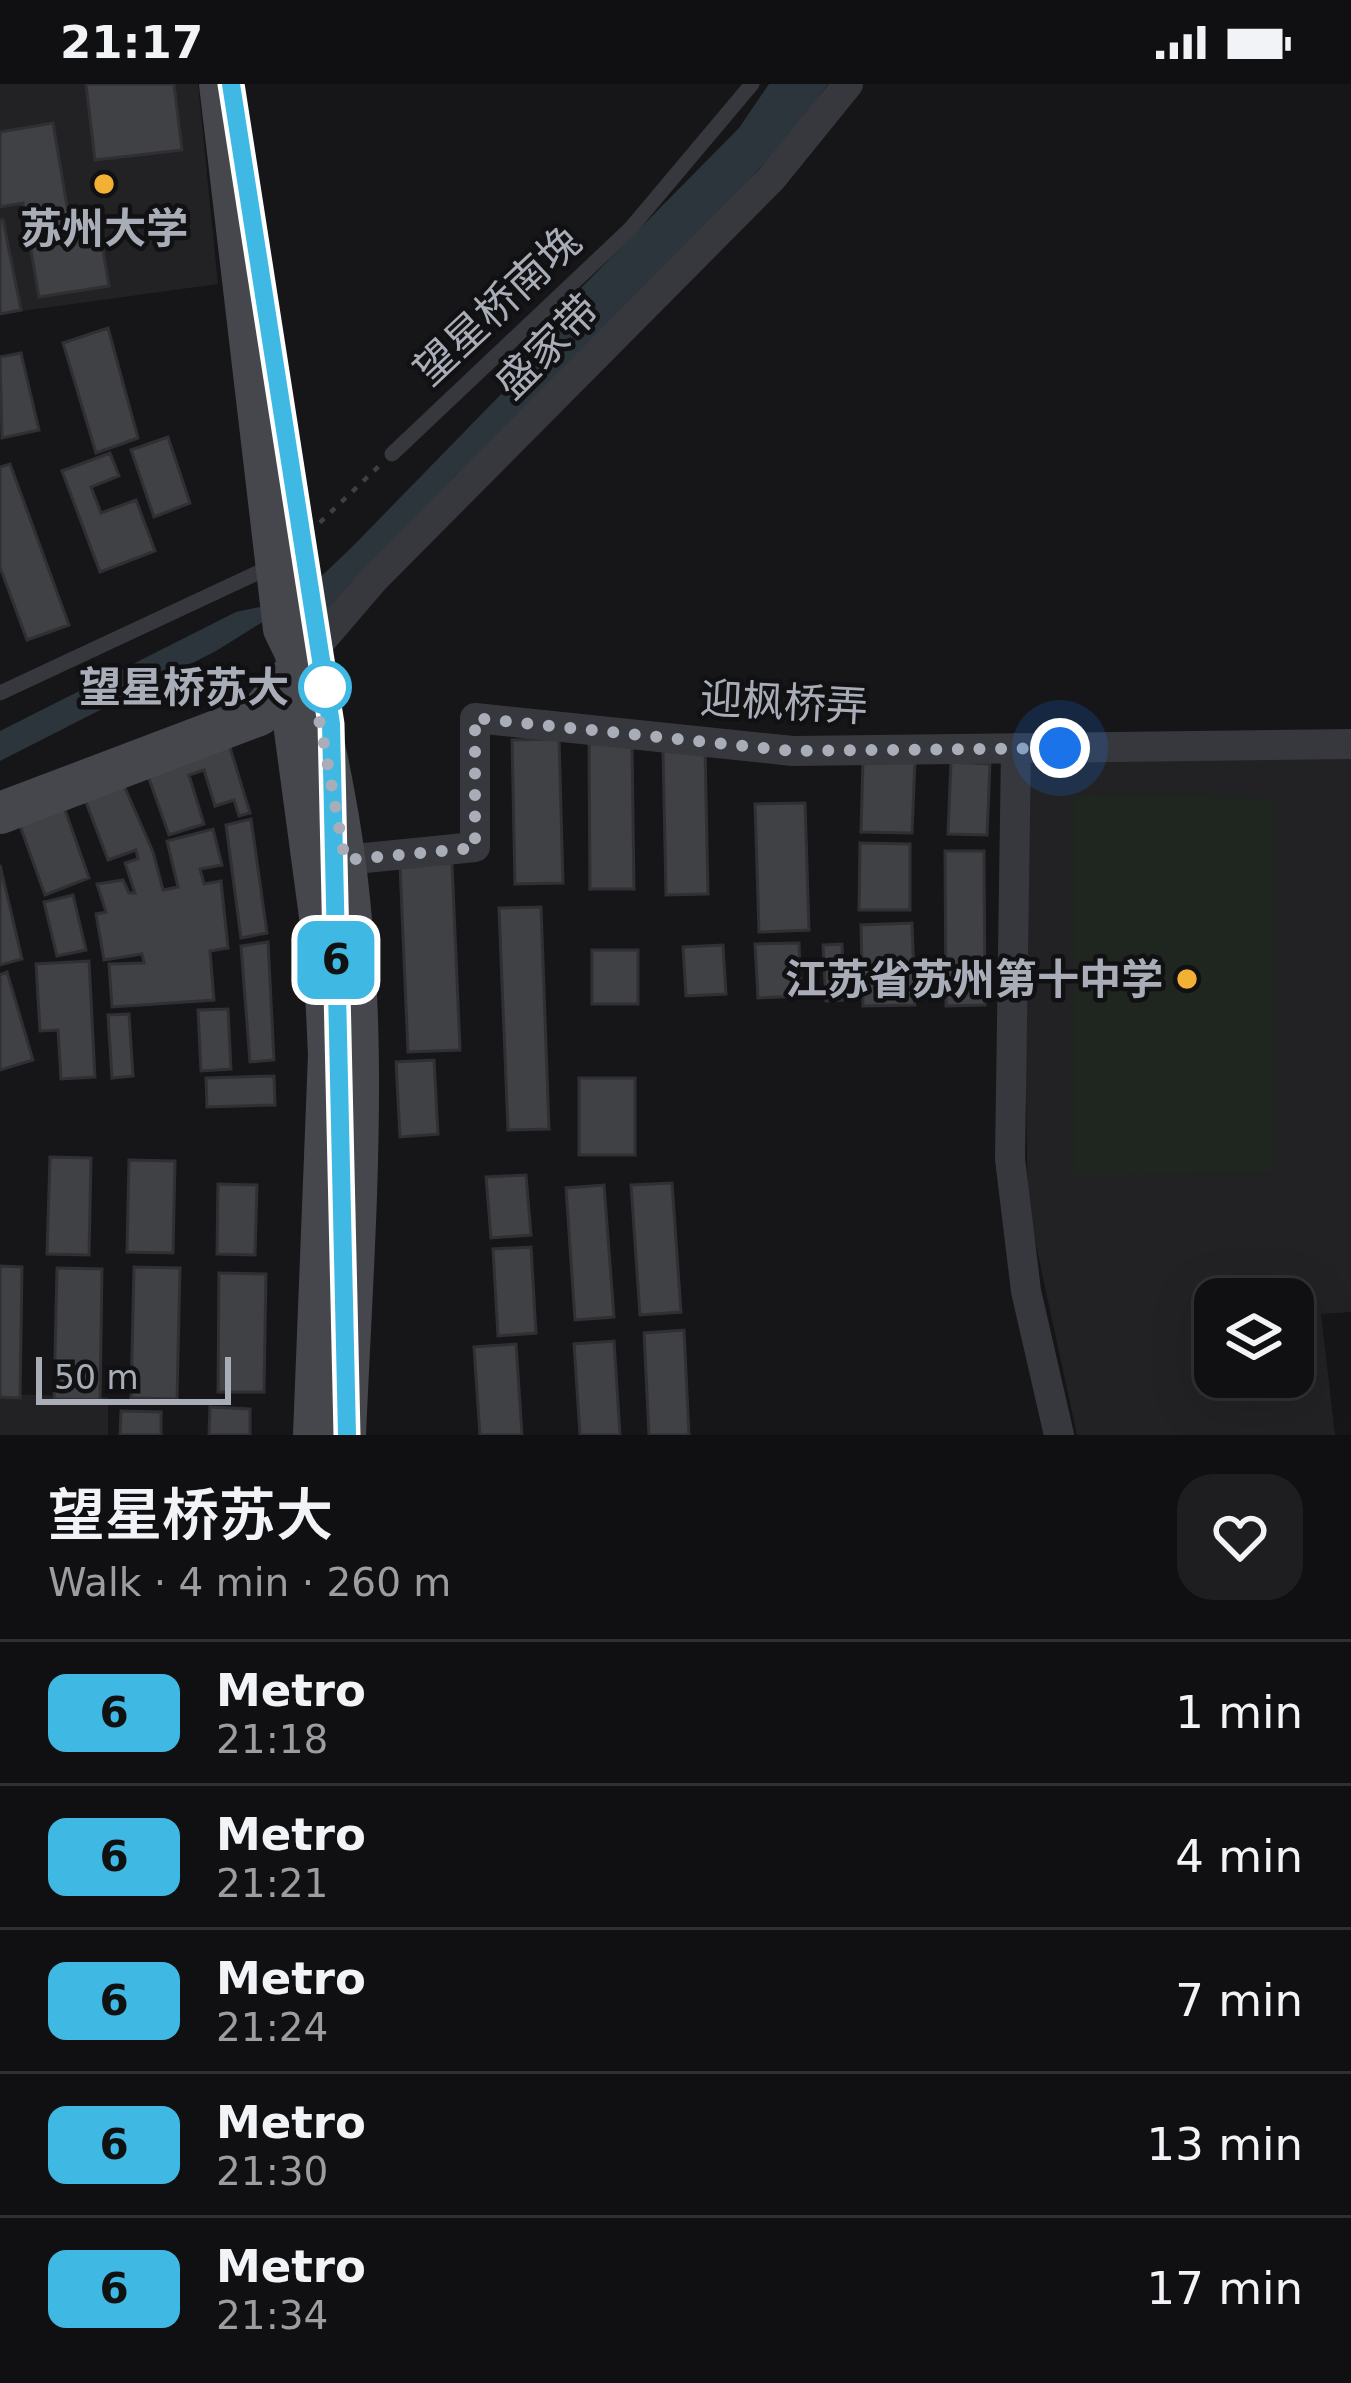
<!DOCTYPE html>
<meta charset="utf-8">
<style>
body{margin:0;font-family:"DejaVu Sans","Noto Sans SC",sans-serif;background:#1e1e20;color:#f1f3f6;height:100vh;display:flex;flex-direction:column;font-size:45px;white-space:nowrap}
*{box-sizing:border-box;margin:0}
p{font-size:39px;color:#9c9d9f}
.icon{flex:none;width:66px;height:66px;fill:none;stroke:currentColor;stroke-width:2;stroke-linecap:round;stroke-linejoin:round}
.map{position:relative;height:1351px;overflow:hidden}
.details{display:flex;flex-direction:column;background:#101012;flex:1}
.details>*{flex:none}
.badge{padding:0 24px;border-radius:18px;font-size:42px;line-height:78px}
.tools{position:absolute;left:1194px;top:1194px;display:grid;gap:24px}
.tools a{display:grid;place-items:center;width:120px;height:120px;border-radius:24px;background:#101012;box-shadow:0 12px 48px #0002,0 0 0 3px #303032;font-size:60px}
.scale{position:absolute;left:36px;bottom:30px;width:195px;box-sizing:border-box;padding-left:12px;border:6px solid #a8adb8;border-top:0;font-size:33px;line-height:42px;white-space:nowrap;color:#a8adb8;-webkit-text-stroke:9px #111113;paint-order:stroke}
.you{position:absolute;width:60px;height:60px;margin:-30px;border:9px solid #fff;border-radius:50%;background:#1a73e8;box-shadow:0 0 0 18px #1a73e833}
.map>.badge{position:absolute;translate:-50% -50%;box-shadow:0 0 0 6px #fff}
.round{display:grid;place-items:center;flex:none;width:126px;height:126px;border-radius:36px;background:#1e1e20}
.summary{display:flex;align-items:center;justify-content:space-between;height:204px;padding:0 48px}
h1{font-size:57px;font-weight:600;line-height:90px}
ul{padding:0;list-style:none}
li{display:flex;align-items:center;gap:36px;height:144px;padding:0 48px;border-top:3px solid #303032}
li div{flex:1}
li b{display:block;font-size:45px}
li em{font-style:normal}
li .badge{min-width:132px;font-weight:700;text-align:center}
.status{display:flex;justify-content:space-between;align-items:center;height:84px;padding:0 60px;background:#101012;direction:ltr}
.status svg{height:33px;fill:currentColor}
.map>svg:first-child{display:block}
.built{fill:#222225;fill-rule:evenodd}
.green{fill:#1e261f}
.water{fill:#2c353c}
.building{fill:#404145;stroke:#303034;stroke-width:3}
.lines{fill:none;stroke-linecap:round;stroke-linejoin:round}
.path{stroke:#3d3f44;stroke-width:4.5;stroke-dasharray:6 9;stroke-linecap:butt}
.lane{stroke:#37383d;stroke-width:15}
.street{stroke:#37383d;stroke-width:30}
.secondary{stroke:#45474d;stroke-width:42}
.line-casing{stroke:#fff;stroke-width:27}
.line{stroke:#3fb9e4;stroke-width:18}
.walk{stroke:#a8adb8;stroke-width:12;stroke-dasharray:0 21.6}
.poi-dot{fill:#f2b134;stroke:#111113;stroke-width:4.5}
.stop-dot{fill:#fff;stroke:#3fb9e4;stroke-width:6}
.labels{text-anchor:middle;stroke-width:9;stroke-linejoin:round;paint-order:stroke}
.poi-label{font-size:42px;font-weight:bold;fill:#a8adb8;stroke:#111113}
.street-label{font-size:42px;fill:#a8adb8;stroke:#111113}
.stop-label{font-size:42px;font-weight:bold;fill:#a8adb8;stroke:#111113;text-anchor:end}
</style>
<div class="status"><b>21:17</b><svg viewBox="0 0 49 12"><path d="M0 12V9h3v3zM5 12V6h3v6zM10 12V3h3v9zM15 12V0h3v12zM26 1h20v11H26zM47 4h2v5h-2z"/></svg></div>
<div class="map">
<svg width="1351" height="1351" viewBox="0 0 1351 1351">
<rect width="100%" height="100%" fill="#161618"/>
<path class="built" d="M 0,0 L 198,0 L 218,200 L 0,230 Z
M 1020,661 L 1351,666 L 1351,1228 L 1321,1230 L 1335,1351 L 1077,1351 L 1028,1124 ZM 1215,1215 L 1293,1215 L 1293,1293 L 1215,1293 Z
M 0,1310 L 108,1313 L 108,1351 L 0,1351 Z"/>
<path class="green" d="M 1074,711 L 1274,714 L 1272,1087 L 1074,1092 Z"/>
<path class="water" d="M 769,0 L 828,0 L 795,45 L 702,149 L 570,286 L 455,392 L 335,527 L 308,529 L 261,539 L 216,567 L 0,677 L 0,647 L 236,528 L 260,523 L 306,507 L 352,463 L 510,301 L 500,286 L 739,44 Z"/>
<path class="building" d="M 86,0 L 174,0 L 182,66 L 95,76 Z
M 53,39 L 69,134 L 97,130 L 109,202 L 39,213 L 23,119 L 0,123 L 0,48 Z
M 0,136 L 3,136 L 21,226 L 0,230 Z
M 108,244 L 138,354 L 96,369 L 63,259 Z
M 21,269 L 39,346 L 2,354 L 0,273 Z
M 168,353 L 190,419 L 154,433 L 131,366 Z
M 110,369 L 119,392 L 91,403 L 101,429 L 136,416 L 155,467 L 100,488 L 62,387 Z
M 10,380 L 69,541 L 27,556 L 0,483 L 0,383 Z
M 559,655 L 563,799 L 515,800 L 512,656 Z
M 228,657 L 250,729 L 239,732 L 234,716 L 215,722 L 204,686 L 189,691 L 204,740 L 169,751 L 147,689 Z
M 632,659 L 634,805 L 590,805 L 589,660 Z
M 705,664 L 708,810 L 666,811 L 663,666 Z
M 863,676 L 915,677 L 912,749 L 861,748 Z
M 951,678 L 990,680 L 987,751 L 948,750 Z
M 122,697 L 153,768 L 163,806 L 178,803 L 167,757 L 213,745 L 222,781 L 200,785 L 204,800 L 221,797 L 228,864 L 210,867 L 214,916 L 112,923 L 109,880 L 144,879 L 142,870 L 104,876 L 96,830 L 106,828 L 97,800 L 123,796 L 129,809 L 135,809 L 125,779 L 138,775 L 136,766 L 108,776 L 84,713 Z
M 805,719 L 809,846 L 759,848 L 755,720 Z
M 64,723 L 89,794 L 45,811 L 19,739 Z
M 251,735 L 267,849 L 241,854 L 226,741 Z
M 860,759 L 910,760 L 910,826 L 859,826 Z
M 945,767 L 984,767 L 985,921 L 946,922 Z
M 452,779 L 460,966 L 408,968 L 400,781 Z
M 0,781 L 22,875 L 0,881 Z
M 73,811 L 86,866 L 57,872 L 44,818 Z
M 541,823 L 549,1045 L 508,1046 L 499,824 Z
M 912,839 L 915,921 L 863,922 L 861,841 Z
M 268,858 L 274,976 L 250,978 L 241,862 Z
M 799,859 L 801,912 L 758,914 L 755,860 Z
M 842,860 L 844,916 L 826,917 L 823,861 Z
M 723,861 L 726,910 L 686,912 L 683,863 Z
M 592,866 L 638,866 L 638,920 L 592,920 Z
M 89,877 L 95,993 L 61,995 L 58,946 L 40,947 L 36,880 Z
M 7,888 L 33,976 L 0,986 L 0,891 Z
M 228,925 L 231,985 L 201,987 L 198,926 Z
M 129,930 L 133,992 L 112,994 L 108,931 Z
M 434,976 L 438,1050 L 400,1053 L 396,978 Z
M 274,992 L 275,1021 L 207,1023 L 206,994 Z
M 579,994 L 635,994 L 635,1071 L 579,1071 Z
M 50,1073 L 91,1074 L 89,1171 L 47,1170 Z
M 129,1076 L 175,1077 L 173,1169 L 127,1168 Z
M 526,1091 L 531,1151 L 491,1154 L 486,1093 Z
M 672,1099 L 681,1228 L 640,1231 L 631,1101 Z
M 218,1100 L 257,1101 L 255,1171 L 217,1170 Z
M 604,1101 L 614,1233 L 575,1236 L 566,1104 Z
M 531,1163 L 536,1249 L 498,1252 L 493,1165 Z
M 0,1182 L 22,1183 L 20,1314 L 0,1313 Z
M 134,1183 L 180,1184 L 177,1315 L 131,1314 Z
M 57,1184 L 102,1185 L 100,1316 L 54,1315 Z
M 219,1189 L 266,1190 L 264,1308 L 218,1308 Z
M 684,1246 L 689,1351 L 649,1351 L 644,1249 Z
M 614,1257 L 620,1351 L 580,1351 L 574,1260 Z
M 516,1260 L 522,1351 L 480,1351 L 474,1263 Z
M 210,1323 L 250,1325 L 250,1351 L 209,1351 Z
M 121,1327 L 161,1328 L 161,1351 L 120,1351 Z"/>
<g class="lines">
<path class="path" d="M 309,449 L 379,382"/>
<path class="lane" d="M 392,370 L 630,145 L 752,0
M 0,609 L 274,481"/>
<path class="street" d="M 302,579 L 374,495 L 771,95 L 848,0
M 1016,664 L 1010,1075 L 1026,1207 L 1059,1351
M 345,776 L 475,763 L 475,634 L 793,667 L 1351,660"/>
<path class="secondary" d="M 220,0 L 284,545 C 312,598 323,652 334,711 C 374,922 354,1138 345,1351
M 294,639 L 324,862 L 329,971 L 314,1351
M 0,729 L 259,631 L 302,579"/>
</g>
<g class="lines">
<defs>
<path id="line" d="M 231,0 L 331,640 L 347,1351"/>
</defs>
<use href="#line" class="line-casing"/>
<use href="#line" class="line"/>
<path class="walk" d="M 325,603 L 312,611 L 321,643 L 345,776 L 475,764 L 475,634 L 793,667 L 1060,664"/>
</g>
<g class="poi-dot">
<circle cx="104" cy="100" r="12"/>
<circle cx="1187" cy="895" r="12"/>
</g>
<circle class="stop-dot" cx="325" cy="603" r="24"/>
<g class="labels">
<g class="poi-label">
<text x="104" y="159">苏州大学</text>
<text x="1163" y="910" text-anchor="end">江苏省苏州第十中学</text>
</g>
<g class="street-label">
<text transform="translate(497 221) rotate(-43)" y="15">望星桥南堍</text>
<text transform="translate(547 262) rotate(-45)" y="15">盛家带</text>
<text transform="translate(784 618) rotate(3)" y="15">迎枫桥弄</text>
</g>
<g class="stop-label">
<text x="289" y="618">望星桥苏大</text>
</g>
</g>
</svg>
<div class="tools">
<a><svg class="icon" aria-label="layers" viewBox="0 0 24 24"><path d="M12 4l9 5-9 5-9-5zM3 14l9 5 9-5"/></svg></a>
</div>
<div class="scale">50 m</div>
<div class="you" style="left:1060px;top:664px"></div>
<b class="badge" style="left:336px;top:876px;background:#3fb9e4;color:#111">6</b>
</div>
<section class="details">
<div class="summary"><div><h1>望星桥苏大</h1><p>Walk · 4 min · 260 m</p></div><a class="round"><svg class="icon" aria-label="heart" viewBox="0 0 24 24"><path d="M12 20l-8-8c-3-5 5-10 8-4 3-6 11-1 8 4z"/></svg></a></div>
<ul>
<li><span class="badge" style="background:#3fb9e4;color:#111">6</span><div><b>Metro</b><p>21:18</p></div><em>1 min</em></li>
<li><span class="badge" style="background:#3fb9e4;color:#111">6</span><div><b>Metro</b><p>21:21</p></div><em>4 min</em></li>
<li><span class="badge" style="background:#3fb9e4;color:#111">6</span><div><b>Metro</b><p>21:24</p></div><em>7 min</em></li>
<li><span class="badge" style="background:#3fb9e4;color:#111">6</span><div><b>Metro</b><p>21:30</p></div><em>13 min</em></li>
<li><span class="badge" style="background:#3fb9e4;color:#111">6</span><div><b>Metro</b><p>21:34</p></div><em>17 min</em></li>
</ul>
</section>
